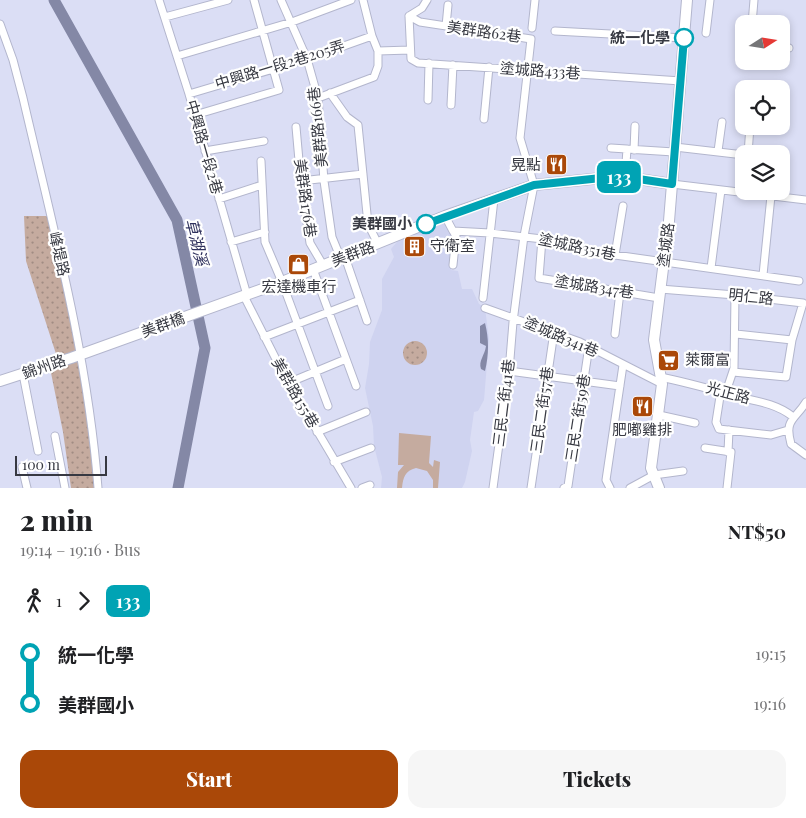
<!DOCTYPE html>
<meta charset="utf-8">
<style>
body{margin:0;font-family:"Playfair Display","Noto Sans TC",serif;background:#f6f6f6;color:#202124;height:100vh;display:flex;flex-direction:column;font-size:19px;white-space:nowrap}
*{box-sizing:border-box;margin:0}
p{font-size:16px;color:#757577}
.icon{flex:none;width:28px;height:28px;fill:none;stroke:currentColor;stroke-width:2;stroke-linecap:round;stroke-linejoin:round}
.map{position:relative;height:488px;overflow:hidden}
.side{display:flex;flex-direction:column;background:#fff;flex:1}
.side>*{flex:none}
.badge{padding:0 10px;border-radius:8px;font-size:18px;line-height:32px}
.needle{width:32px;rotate:78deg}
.fabs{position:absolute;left:735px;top:15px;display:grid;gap:10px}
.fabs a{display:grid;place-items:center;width:55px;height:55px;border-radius:10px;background:#fff;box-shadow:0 2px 8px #0003;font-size:25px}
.scale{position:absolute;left:15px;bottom:12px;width:92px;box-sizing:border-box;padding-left:5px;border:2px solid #373942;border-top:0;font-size:14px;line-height:18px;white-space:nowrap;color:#373942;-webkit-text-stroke:4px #fff;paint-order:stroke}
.map>.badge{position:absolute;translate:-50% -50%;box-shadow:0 0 0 2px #fff}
.legs{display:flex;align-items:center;gap:8px;height:55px;padding:0 20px;font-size:16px}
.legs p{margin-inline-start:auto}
.head{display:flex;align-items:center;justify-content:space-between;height:85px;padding:0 20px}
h1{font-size:28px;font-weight:800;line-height:38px}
.action{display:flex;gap:10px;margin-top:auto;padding:10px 20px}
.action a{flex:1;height:58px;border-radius:15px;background:#aa4808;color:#fff;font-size:20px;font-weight:800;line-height:58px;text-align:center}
.action a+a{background:#f6f6f6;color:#202124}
ul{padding:0 20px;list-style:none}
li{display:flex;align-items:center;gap:18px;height:50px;font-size:19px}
li i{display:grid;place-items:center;width:8px;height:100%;margin:0 6px;background:currentColor}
li i::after{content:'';width:12px;height:12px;margin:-6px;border:4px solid;border-radius:50%;background:#fff}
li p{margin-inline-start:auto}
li:first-child i{background:linear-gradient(#0000 50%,currentColor 0)}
li:last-child i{background:linear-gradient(currentColor 50%,#0000 0)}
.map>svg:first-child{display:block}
.built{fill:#cfd3f0}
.park{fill:url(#park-dots)}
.pitch{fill:#c5ab9f}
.water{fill:#8488a6}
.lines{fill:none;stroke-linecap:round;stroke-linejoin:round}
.river{stroke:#8488a6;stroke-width:11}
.street-casing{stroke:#b3b6cd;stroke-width:9}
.secondary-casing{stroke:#b3b6cd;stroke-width:12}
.street{stroke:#fff;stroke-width:7}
.secondary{stroke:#fff;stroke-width:10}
.line-1-casing{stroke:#fff;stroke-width:11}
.line-1{stroke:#00a3b4;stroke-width:8}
.stop-1-dot{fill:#fff;stroke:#00a3b4;stroke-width:2.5}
.labels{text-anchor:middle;stroke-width:4.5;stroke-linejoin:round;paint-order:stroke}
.street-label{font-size:15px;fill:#373942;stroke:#fff}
.stop-label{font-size:15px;font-weight:bold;fill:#373942;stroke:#fff;text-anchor:end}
.poi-label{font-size:15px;fill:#373942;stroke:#fff;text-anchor:start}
.water-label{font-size:16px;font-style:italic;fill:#30325e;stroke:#fff}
</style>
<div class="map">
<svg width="806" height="488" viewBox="0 0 806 488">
<defs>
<pattern id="park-dots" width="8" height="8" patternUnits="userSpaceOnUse" patternTransform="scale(1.25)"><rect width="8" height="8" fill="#c5ab9f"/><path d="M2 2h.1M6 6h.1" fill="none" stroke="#a18c83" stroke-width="1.8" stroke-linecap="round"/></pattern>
</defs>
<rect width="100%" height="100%" fill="#dbdef5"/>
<path class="built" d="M 446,220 L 453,235 L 451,270 L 458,271 L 462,289 L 472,289 L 479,304 L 485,308 L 489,339 L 484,400 L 478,411 L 474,412 L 470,440 L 472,451 L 465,482 L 462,488 L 381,488 L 382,477 L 374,446 L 373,426 L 365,388 L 369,364 L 370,342 L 382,310 L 382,279 L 394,257 L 391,249 L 397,242 Z"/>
<path class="park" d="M 24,216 L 47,216 L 77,345 L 77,350 L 57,357 L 26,261 Z
M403 353a12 12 0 1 1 24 0a12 12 0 1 1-24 0Z
M 80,360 L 87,410 L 94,488 L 71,488 L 63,432 L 50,368 Z"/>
<path class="pitch" d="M 399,433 L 431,436 L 429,463 L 433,467 L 434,460 L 440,462 L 438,488 L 433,488 L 433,480 L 427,471 L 416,468 C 405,471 403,477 402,488 L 397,488 L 398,472 L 404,465 L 398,465 Z"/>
<path class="water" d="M 485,323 C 489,339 489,354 485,371 L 481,369 C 478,361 485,355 486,346 L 480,343 L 480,326 Z"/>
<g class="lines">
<path class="river" d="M 54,0 L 177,220 L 205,348 L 178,488"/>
<defs>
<path id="street" d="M 159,0 L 189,94 L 247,295 L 246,300 L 283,373 L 351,488
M 281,0 L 307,59 L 318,98 L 324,181 L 332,237 L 341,259
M 427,0 L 422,8 L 409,16 L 411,59 L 418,63 L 681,81
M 409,16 L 420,22 L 531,39 L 520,138 L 534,185 L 524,236 L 513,322 L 509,371 L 493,488
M 165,17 L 228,0
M 0,24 L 13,60 L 23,98 C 53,227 88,356 98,488
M 752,24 L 754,0
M 446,26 L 448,5
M 532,28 L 535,0
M 555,31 L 684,38
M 706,33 L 710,0
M 781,48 L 789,48
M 378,51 L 410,50
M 177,56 L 292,22 L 351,0
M 749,64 L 749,61
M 330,93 L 347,117 L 358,125 L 368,224 L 378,244
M 189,94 L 307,59 L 372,36
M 318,98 L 374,77 L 378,66 L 378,51 L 372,36 L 363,0
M 428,100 L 429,63
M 451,105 L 453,65
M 195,115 L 279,90 L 254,0
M 484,119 L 489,67
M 296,127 L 301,183 L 310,243 L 323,265
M 675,147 L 744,155
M 611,148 L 674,152
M 634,150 L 635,126
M 205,151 L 264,141
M 718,151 L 722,122
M 748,154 L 750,126
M 261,161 L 265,242 L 282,282 L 328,406
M 625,177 L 627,149
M 301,181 L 363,174
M 672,184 L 806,200
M 219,199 L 262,185
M 445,216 L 453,231 L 490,233 L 542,239 L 544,243 L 615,255 L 799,281
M 542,239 L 539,278 L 659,298
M 231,242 L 265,232
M 615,255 L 623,206
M 345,257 L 367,321
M 453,265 L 456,236 L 453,231
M 711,268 L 721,190
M 313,269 L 356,386
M 763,275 L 771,196
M 660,289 L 735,295 L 803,303 L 792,340 L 786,377 L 733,372
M 483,298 L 494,199
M 485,308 L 580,342 L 662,384
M 615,334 L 620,292
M 736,334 L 792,340
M 264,337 L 360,300
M 509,371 L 620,386
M 23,374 L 38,451
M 660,377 C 686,382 710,389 735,396 C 755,401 775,403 792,416
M 288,383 L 346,359
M 721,390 L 716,422 L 719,429 L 771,435 L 788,430
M 726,392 L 734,368 L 735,295
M 806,402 C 795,420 784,419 791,444 L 806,455
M 659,415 L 695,423
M 317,432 L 366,412
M 55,436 L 65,488
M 705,448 L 731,452 L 727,488
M 728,452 L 729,430
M 334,462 L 371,448
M 22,467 L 27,488
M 362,488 L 370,485
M 531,488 L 554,332
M 564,488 L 568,486 L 589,346
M 610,488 L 606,480 L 623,365
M 630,488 L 654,475 L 683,471"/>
<path id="secondary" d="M 0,381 L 71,358 L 282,282 L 445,216 L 534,185 L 611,177 L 625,177 L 672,184
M 659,488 L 651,468 L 662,384 L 654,340 L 669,221 L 687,0"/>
</defs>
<use href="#street" class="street-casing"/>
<use href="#secondary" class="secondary-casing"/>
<use href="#street" class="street"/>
<use href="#secondary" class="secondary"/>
</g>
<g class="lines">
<defs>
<path id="line-1" d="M 426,224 L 534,185 L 611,177 L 625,177 L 672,184 L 684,38"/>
</defs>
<use href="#line-1" class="line-1-casing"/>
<use href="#line-1" class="line-1"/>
</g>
<defs>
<symbol id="restaurant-square" viewBox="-11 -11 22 22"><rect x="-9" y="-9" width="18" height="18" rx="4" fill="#aa4808" stroke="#fff"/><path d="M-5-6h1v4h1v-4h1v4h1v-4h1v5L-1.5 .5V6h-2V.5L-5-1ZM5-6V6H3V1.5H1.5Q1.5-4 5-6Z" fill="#fff"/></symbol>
<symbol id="building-square" viewBox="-11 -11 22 22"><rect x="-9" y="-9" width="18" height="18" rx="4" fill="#aa4808" stroke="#fff"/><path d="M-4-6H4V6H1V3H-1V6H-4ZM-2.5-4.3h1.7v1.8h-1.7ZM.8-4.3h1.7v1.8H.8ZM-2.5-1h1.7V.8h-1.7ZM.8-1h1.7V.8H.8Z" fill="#fff"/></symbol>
<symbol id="shop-square" viewBox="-11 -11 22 22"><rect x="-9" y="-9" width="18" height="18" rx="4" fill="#aa4808" stroke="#fff"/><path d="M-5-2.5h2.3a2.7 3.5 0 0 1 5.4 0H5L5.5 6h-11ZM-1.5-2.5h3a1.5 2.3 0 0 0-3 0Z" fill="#fff"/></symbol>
<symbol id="supermarket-square" viewBox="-11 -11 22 22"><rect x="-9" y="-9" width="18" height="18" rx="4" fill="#aa4808" stroke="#fff"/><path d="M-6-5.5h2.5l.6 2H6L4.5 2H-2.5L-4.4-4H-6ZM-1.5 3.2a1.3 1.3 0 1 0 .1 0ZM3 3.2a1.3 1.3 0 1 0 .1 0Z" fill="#fff"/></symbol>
</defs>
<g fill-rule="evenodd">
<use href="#restaurant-square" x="544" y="152" width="25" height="25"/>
<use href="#building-square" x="402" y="234" width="25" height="25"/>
<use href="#shop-square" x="286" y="252" width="25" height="25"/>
<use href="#supermarket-square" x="656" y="348" width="25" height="25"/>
<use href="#restaurant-square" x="630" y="394" width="25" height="25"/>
</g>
<g class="stop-1-dot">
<circle cx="684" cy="38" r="9"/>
<circle cx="426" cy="224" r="9"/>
</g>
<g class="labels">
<g class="street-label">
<text transform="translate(484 32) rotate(8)" y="5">美群路62巷</text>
<text transform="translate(280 65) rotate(-17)" y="5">中興路一段2巷205弄</text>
<text transform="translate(540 71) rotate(4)" y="5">塗城路433巷</text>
<text transform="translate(318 127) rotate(-96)" y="5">美群路166巷</text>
<text transform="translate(204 147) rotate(74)" y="5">中興路一段2巷</text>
<text transform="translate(305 198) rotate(82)" y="5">美群路176巷</text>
<text transform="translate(666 245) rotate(-83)" y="5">塗城路</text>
<text transform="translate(577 247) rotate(12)" y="5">塗城路351巷</text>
<text transform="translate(59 254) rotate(77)" y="5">峰堤路</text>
<text transform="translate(353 254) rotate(-21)" y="5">美群路</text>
<text transform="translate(594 287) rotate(9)" y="5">塗城路347巷</text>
<text transform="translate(751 297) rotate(6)" y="5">明仁路</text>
<text transform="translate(163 325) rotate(-20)" y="5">美群橋</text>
<text transform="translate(561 337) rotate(23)" y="5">塗城路341巷</text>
<text transform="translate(44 367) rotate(-19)" y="5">錦州路</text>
<text transform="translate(295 393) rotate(60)" y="5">美群路155巷</text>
<text transform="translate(728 393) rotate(15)" y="5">光正路</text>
<text transform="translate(504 403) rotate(-83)" y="5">三民二街41巷</text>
<text transform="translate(542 410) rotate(-82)" y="5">三民二街57巷</text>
<text transform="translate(578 418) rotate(-81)" y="5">三民二街59巷</text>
</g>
<g class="stop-label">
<text x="670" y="43">統一化學</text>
<text x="412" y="229">美群國小</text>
</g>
<g class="poi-label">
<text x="541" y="170" text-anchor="end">晃點</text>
<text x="430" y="251">守衛室</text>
<text x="299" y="292" text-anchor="middle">宏達機車行</text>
<text x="685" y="365">萊爾富</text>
<text x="642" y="435" text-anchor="middle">肥嘟雞排</text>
</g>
<g class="water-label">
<text transform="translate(197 242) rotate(76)" y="6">草湖溪</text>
</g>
</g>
</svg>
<div class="fabs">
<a><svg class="needle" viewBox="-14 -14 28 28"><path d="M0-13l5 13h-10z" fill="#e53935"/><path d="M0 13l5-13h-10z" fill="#757577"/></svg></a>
<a><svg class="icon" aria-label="locate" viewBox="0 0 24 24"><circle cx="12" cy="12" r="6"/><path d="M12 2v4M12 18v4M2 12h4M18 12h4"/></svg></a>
<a><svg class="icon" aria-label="layers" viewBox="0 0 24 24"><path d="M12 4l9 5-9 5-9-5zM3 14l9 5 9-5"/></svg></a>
</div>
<div class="scale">100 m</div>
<b class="badge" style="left:619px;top:177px;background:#00a3b4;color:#fff">133</b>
</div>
<section class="side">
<div class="head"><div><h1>2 min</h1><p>19:14 – 19:16 · Bus</p></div><b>NT$50</b></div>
<div class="legs"><svg class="icon" aria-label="walk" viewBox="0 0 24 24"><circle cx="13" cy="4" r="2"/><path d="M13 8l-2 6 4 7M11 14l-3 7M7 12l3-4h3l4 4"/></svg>1<svg class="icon" aria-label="forward" viewBox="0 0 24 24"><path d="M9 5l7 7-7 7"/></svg><b class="badge" style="background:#00a3b4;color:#fff">133</b></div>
<ul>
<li><i style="color:#00a3b4"></i><b>統一化學</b><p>19:15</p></li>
<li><i style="color:#00a3b4"></i><b>美群國小</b><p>19:16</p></li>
</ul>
<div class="action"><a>Start</a><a>Tickets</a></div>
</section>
